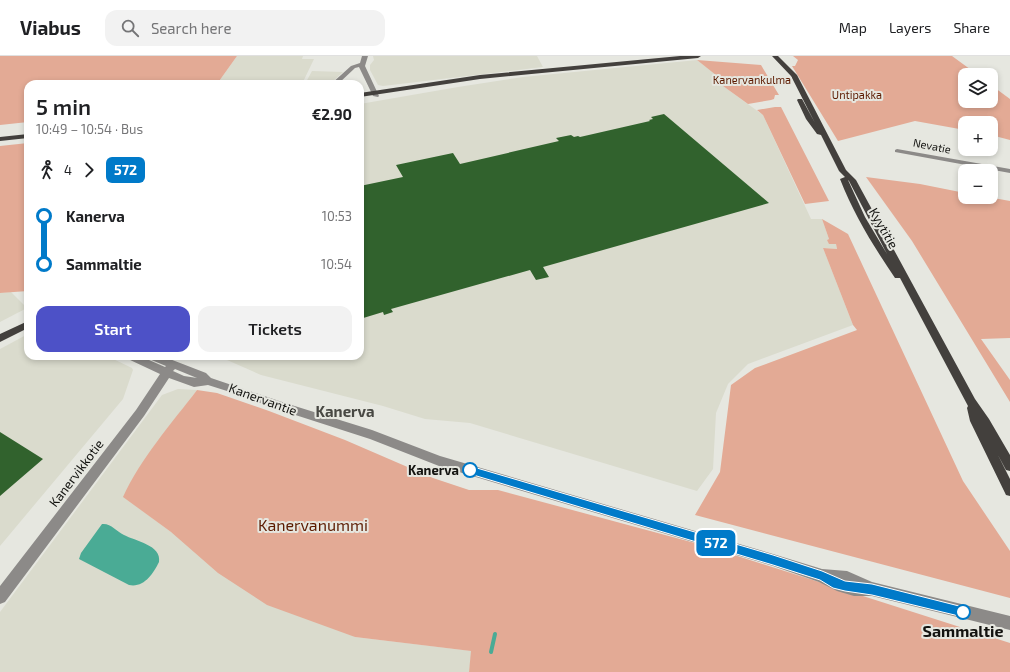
<!DOCTYPE html>
<meta charset="utf-8">
<style>
body{margin:0;font-family:"Exo 2",sans-serif;background:#f2f2f2;color:#202124;height:100vh;display:flex;flex-direction:column;font-size:15px;white-space:nowrap}
*{box-sizing:border-box;margin:0}
p{font-size:13px;color:#757577}
.icon{flex:none;width:22px;height:22px;fill:none;stroke:currentColor;stroke-width:2;stroke-linecap:round;stroke-linejoin:round}
.map{position:relative;flex:1;overflow:hidden}
.sheet{position:absolute;left:24px;top:24px;width:340px;height:280px;display:flex;flex-direction:column;background:#fff;border-radius:12px;box-shadow:0 2px 6px #0003}
.sheet>*{flex:none}
.badge{padding:0 8px;border-radius:6px;font-size:14px;line-height:26px}
.buttons{position:absolute;left:958px;top:12px;display:grid;gap:8px}
.buttons a{display:grid;place-items:center;width:40px;height:40px;border-radius:8px;background:#fff;box-shadow:0 2px 6px #0003;font-size:20px}
.map>.badge{position:absolute;translate:-50% -50%;box-shadow:0 0 0 2px #fff}
.legs{display:flex;align-items:center;gap:6px;height:44px;padding:0 12px;font-size:13px}
.legs p{margin-inline-start:auto}
.summary{display:flex;align-items:center;justify-content:space-between;height:68px;padding:0 12px}
h1{font-size:22px;font-weight:600;line-height:30px}
.cta{display:flex;gap:8px;margin-top:auto;padding:8px 12px}
.cta a{flex:1;height:46px;border-radius:12px;background:#4d51c7;color:#fff;font-size:16px;font-weight:600;line-height:46px;text-align:center}
.cta a+a{background:#f2f2f2;color:#202124}
ul{padding:0 12px;list-style:none}
li{display:flex;align-items:center;gap:14px;height:48px;font-size:15px}
li i{display:grid;place-items:center;width:6px;height:100%;margin:0 5px;background:currentColor}
li i::after{content:'';width:10px;height:10px;margin:-5px;border:3px solid;border-radius:50%;background:#fff}
li p{margin-inline-start:auto}
li:first-child i{background:linear-gradient(#0000 50%,currentColor 0)}
li:last-child i{background:linear-gradient(currentColor 50%,#0000 0)}
header{display:flex;align-items:center;gap:24px;box-sizing:border-box;height:56px;padding:0 20px;background:#fff;border-bottom:1px solid #e0e0e0}
header strong{font-size:19px}
nav{display:flex;gap:22px;margin-inline-start:auto;font-size:14px}
.search{width:280px;height:36px;background:#f2f2f2;display:flex;align-items:center;gap:10px;box-sizing:border-box;padding:0 14px;border-radius:12px;color:#757577;font-size:15px}
.map>svg:first-child{display:block}
.built{fill:#dadbcd}
.green{fill:#e3aa95}
.water{fill:#4aab95}
.lines{fill:none;stroke-linecap:round;stroke-linejoin:round}
.stream{stroke:#4aab95;stroke-width:4}
.building{fill:#31622d}
.minor{fill:#8c8a88;fill-rule:evenodd}
.major{fill:#43403d;fill-rule:evenodd}
.line-1{fill:#007ac9;stroke:#fff}
.stop-1-dot{fill:#fff;stroke:#007ac9;stroke-width:2}
.labels{text-anchor:middle;stroke-width:4;stroke-linejoin:round;paint-order:stroke}
.far-park-label{font-size:11px;fill:#5c1b00;stroke:#e6e7e0}
.far-street-label{font-size:11px;fill:#131310;stroke:#e6e7e0}
.street-label{font-size:13px;fill:#131310;stroke:#e6e7e0}
.stop-label{font-size:13px;font-weight:bold;fill:#131310;stroke:#e6e7e0;text-anchor:end}
.quarter-label{font-size:15px;font-weight:bold;fill:#484843;stroke:#e6e7e0}
.near-park-label{font-size:16px;fill:#5c1b00;stroke:#e6e7e0}
.near-stop-label{font-size:16px;font-weight:bold;fill:#131310;stroke:#e6e7e0}
</style>
<header>
<strong>Viabus</strong>
<div class="search"><svg class="icon" aria-label="search" viewBox="0 0 24 24"><circle cx="10" cy="10" r="6"/><path d="M15 15l6 6"/></svg>Search here</div>
<nav><a>Map</a><a>Layers</a><a>Share</a></nav>
</header>
<div class="map">
<svg width="1010" height="616" viewBox="0 0 1010 616">
<rect width="100%" height="100%" fill="#e6e7e0"/>
<path class="built" d="M 237,0 L 303,0 L 302,3 L 314,3 L 302,28 L 217,28 Z
M 373,0 L 537,0 L 543,11 L 383,30 L 378,29 L 370,14 L 370,9 L 374,4 Z
M 697,4 L 721,22 L 723,30 L 763,59 L 811,163 L 822,163 L 829,183 L 827,184 L 836,188 L 837,193 L 823,192 L 853,269 L 748,308 L 728,328 L 716,357 L 713,413 L 697,435 L 470,367 L 425,363 L 383,350 L 261,319 L 218,300 L 360,300 L 360,48 L 458,31 L 523,21 Z
M 312,15 L 343,16 L 330,28 L 305,28 Z
M 11,236 L 27,252 L 0,266 L 0,237 Z
M 28,278 L 28,300 L 107,300 L 132,312 L 133,314 L 123,343 L 0,490 L 0,293 Z
M 178,333 L 197,334 L 152,393 L 124,441 L 171,476 L 355,581 L 472,595 L 469,616 L 0,616 L 0,556 L 162,339 Z"/>
<path class="green" d="M 0,0 L 237,0 L 217,28 L 28,28 L 28,66 L 0,69 Z
M 793,0 L 952,0 L 978,19 L 965,19 L 965,45 L 991,45 L 991,29 L 1010,43 L 1010,84 L 991,79 L 991,67 L 965,67 L 965,74 L 915,65 L 838,85 L 792,10 L 795,10 L 798,4 Z
M 697,4 L 761,9 L 779,39 L 775,39 L 774,43 L 771,44 L 748,48 L 723,30 L 721,23 Z
M 775,51 L 781,51 L 829,145 L 805,148 L 763,59 L 757,54 Z
M 28,87 L 28,235 L 0,237 L 0,90 Z
M 866,121 L 920,128 L 965,137 L 965,141 L 988,141 L 1010,145 L 1010,282 L 981,283 L 1010,324 L 1010,346 L 912,185 Z
M 822,163 L 848,178 L 963,425 L 1010,495 L 1010,542 L 695,459 L 720,416 L 731,329 L 755,312 L 857,274 L 853,269 L 823,192 L 837,193 L 836,188 L 829,188 L 827,184 L 829,183 Z
M 197,334 L 217,337 L 269,355 L 345,384 L 433,422 L 469,434 L 498,434 L 706,490 L 1010,587 L 1010,616 L 469,616 L 471,595 L 355,581 L 267,549 L 218,517 L 171,476 L 123,441 C 141,402 171,368 197,334 Z"/>
<path class="water" d="M 102,468 C 111,467 116,475 124,479 C 135,485 162,489 159,506 C 153,518 144,532 129,529 L 79,503 L 81,497 Z"/>
<g class="lines">
<path class="stream" d="M 491,596 L 495,578"/>
</g>
<path class="building" d="M 664,58 L 769,147 L 543,211 L 549,221 L 536,224 L 530,214 L 391,253 L 393,256 L 384,259 L 383,256 L 360,263 L 360,130 L 403,121 L 396,109 L 453,97 L 460,108 L 559,85 L 556,82 L 571,79 L 574,81 L 578,80 L 580,81 L 650,65 L 649,64 L 653,63 L 651,61 Z
M 0,376 L 43,403 L 0,440 Z"/>
<g class="lines">
<path class="minor" d="M 362,0 L 368,0 L 365,10 L 379,40 L 378,41 L 373,40 L 359,11 L 355,12 L 338,28 L 331,28 L 351,10 L 360,7 Z
M 897,93 L 1010,113 L 1010,117 L 895,96 L 895,94 Z
M 126,300 L 140,300 L 165,311 L 166,310 L 149,303 L 147,300 L 162,300 L 206,317 L 211,322 L 285,347 L 372,374 L 440,400 L 773,498 L 822,513 L 847,515 L 872,526 L 1010,560 L 1010,574 L 872,540 L 854,540 L 837,535 L 819,526 L 773,510 L 439,410 L 370,383 L 283,355 L 227,335 L 208,329 L 194,331 L 169,322 L 144,360 L 5,546 L 0,548 L 0,530 L 136,354 L 160,318 L 128,303 ZM 175,313 L 197,322 L 184,320 L 173,315 Z"/>
<path class="major" d="M 680,0 L 701,0 L 698,2 L 480,23 L 360,41 L 360,37 L 480,19 Z
M 772,0 L 778,0 L 797,19 L 846,114 L 856,124 L 975,343 L 989,363 L 1010,399 L 1010,415 L 1006,414 L 998,399 L 1010,423 L 1010,440 L 1006,439 L 970,365 L 967,352 L 968,350 L 900,222 L 895,222 C 874,191 854,159 840,123 L 845,121 L 839,115 L 821,79 L 817,78 L 806,63 L 797,44 L 798,43 L 802,43 L 815,67 L 791,20 ZM 848,124 L 849,125 L 887,198 L 865,161 Z
M 28,78 L 28,82 L 0,85 L 0,81 Z
M 28,265 L 28,272 L 0,286 L 0,278 Z"/>
</g>
<path class="line-1" d="M 470,410 L 773,499 L 822,515 L 845,525 L 872,528 L 963,551 L 966,552 L 968,556 L 966,560 L 963,561 L 872,539 L 845,535 L 833,532 L 820,524 L 773,509 L 470,418 L 466,417 L 465,414 L 466,412 Z"/>
<g class="stop-1-dot">
<circle cx="470" cy="414" r="7"/>
<circle cx="963" cy="556" r="7"/>
</g>
<g class="labels">
<g class="far-park-label">
<text x="752" y="28">Kanervankulma</text>
<text x="857" y="43">Untipakka</text>
</g>
<g class="far-street-label">
<text transform="translate(932 90) rotate(11)" y="4">Nevatie</text>
</g>
<g class="street-label">
<text transform="translate(884 172) rotate(60)" y="5">Kyytitie</text>
<text transform="translate(263 343) rotate(20)" y="5">Kanervantie</text>
<text transform="translate(76 417) rotate(-53)" y="5">Kanervikkotie</text>
</g>
<g class="stop-label">
<text x="459" y="419">Kanerva</text>
</g>
<g class="quarter-label">
<text x="345" y="361">Kanerva</text>
</g>
<g class="near-park-label">
<text x="313" y="475">Kanervanummi</text>
</g>
<g class="near-stop-label">
<text x="963" y="581">Sammaltie</text>
</g>
</g>
</svg>
<div class="buttons">
<a><svg class="icon" aria-label="layers" viewBox="0 0 24 24"><path d="M12 4l9 5-9 5-9-5zM3 14l9 5 9-5"/></svg></a>
<a>+</a>
<a>−</a>
</div>
<b class="badge" style="left:716px;top:487px;background:#007ac9;color:#fff">572</b>
<section class="sheet">
<div class="summary"><div><h1>5 min</h1><p>10:49 – 10:54 · Bus</p></div><b>€2.90</b></div>
<div class="legs"><svg class="icon" aria-label="walk" viewBox="0 0 24 24"><circle cx="13" cy="4" r="2"/><path d="M13 8l-2 6 4 7M11 14l-3 7M7 12l3-4h3l4 4"/></svg>4<svg class="icon" aria-label="forward" viewBox="0 0 24 24"><path d="M9 5l7 7-7 7"/></svg><b class="badge" style="background:#007ac9;color:#fff">572</b></div>
<ul>
<li><i style="color:#007ac9"></i><b>Kanerva</b><p>10:53</p></li>
<li><i style="color:#007ac9"></i><b>Sammaltie</b><p>10:54</p></li>
</ul>
<div class="cta"><a>Start</a><a>Tickets</a></div>
</section>
</div>
